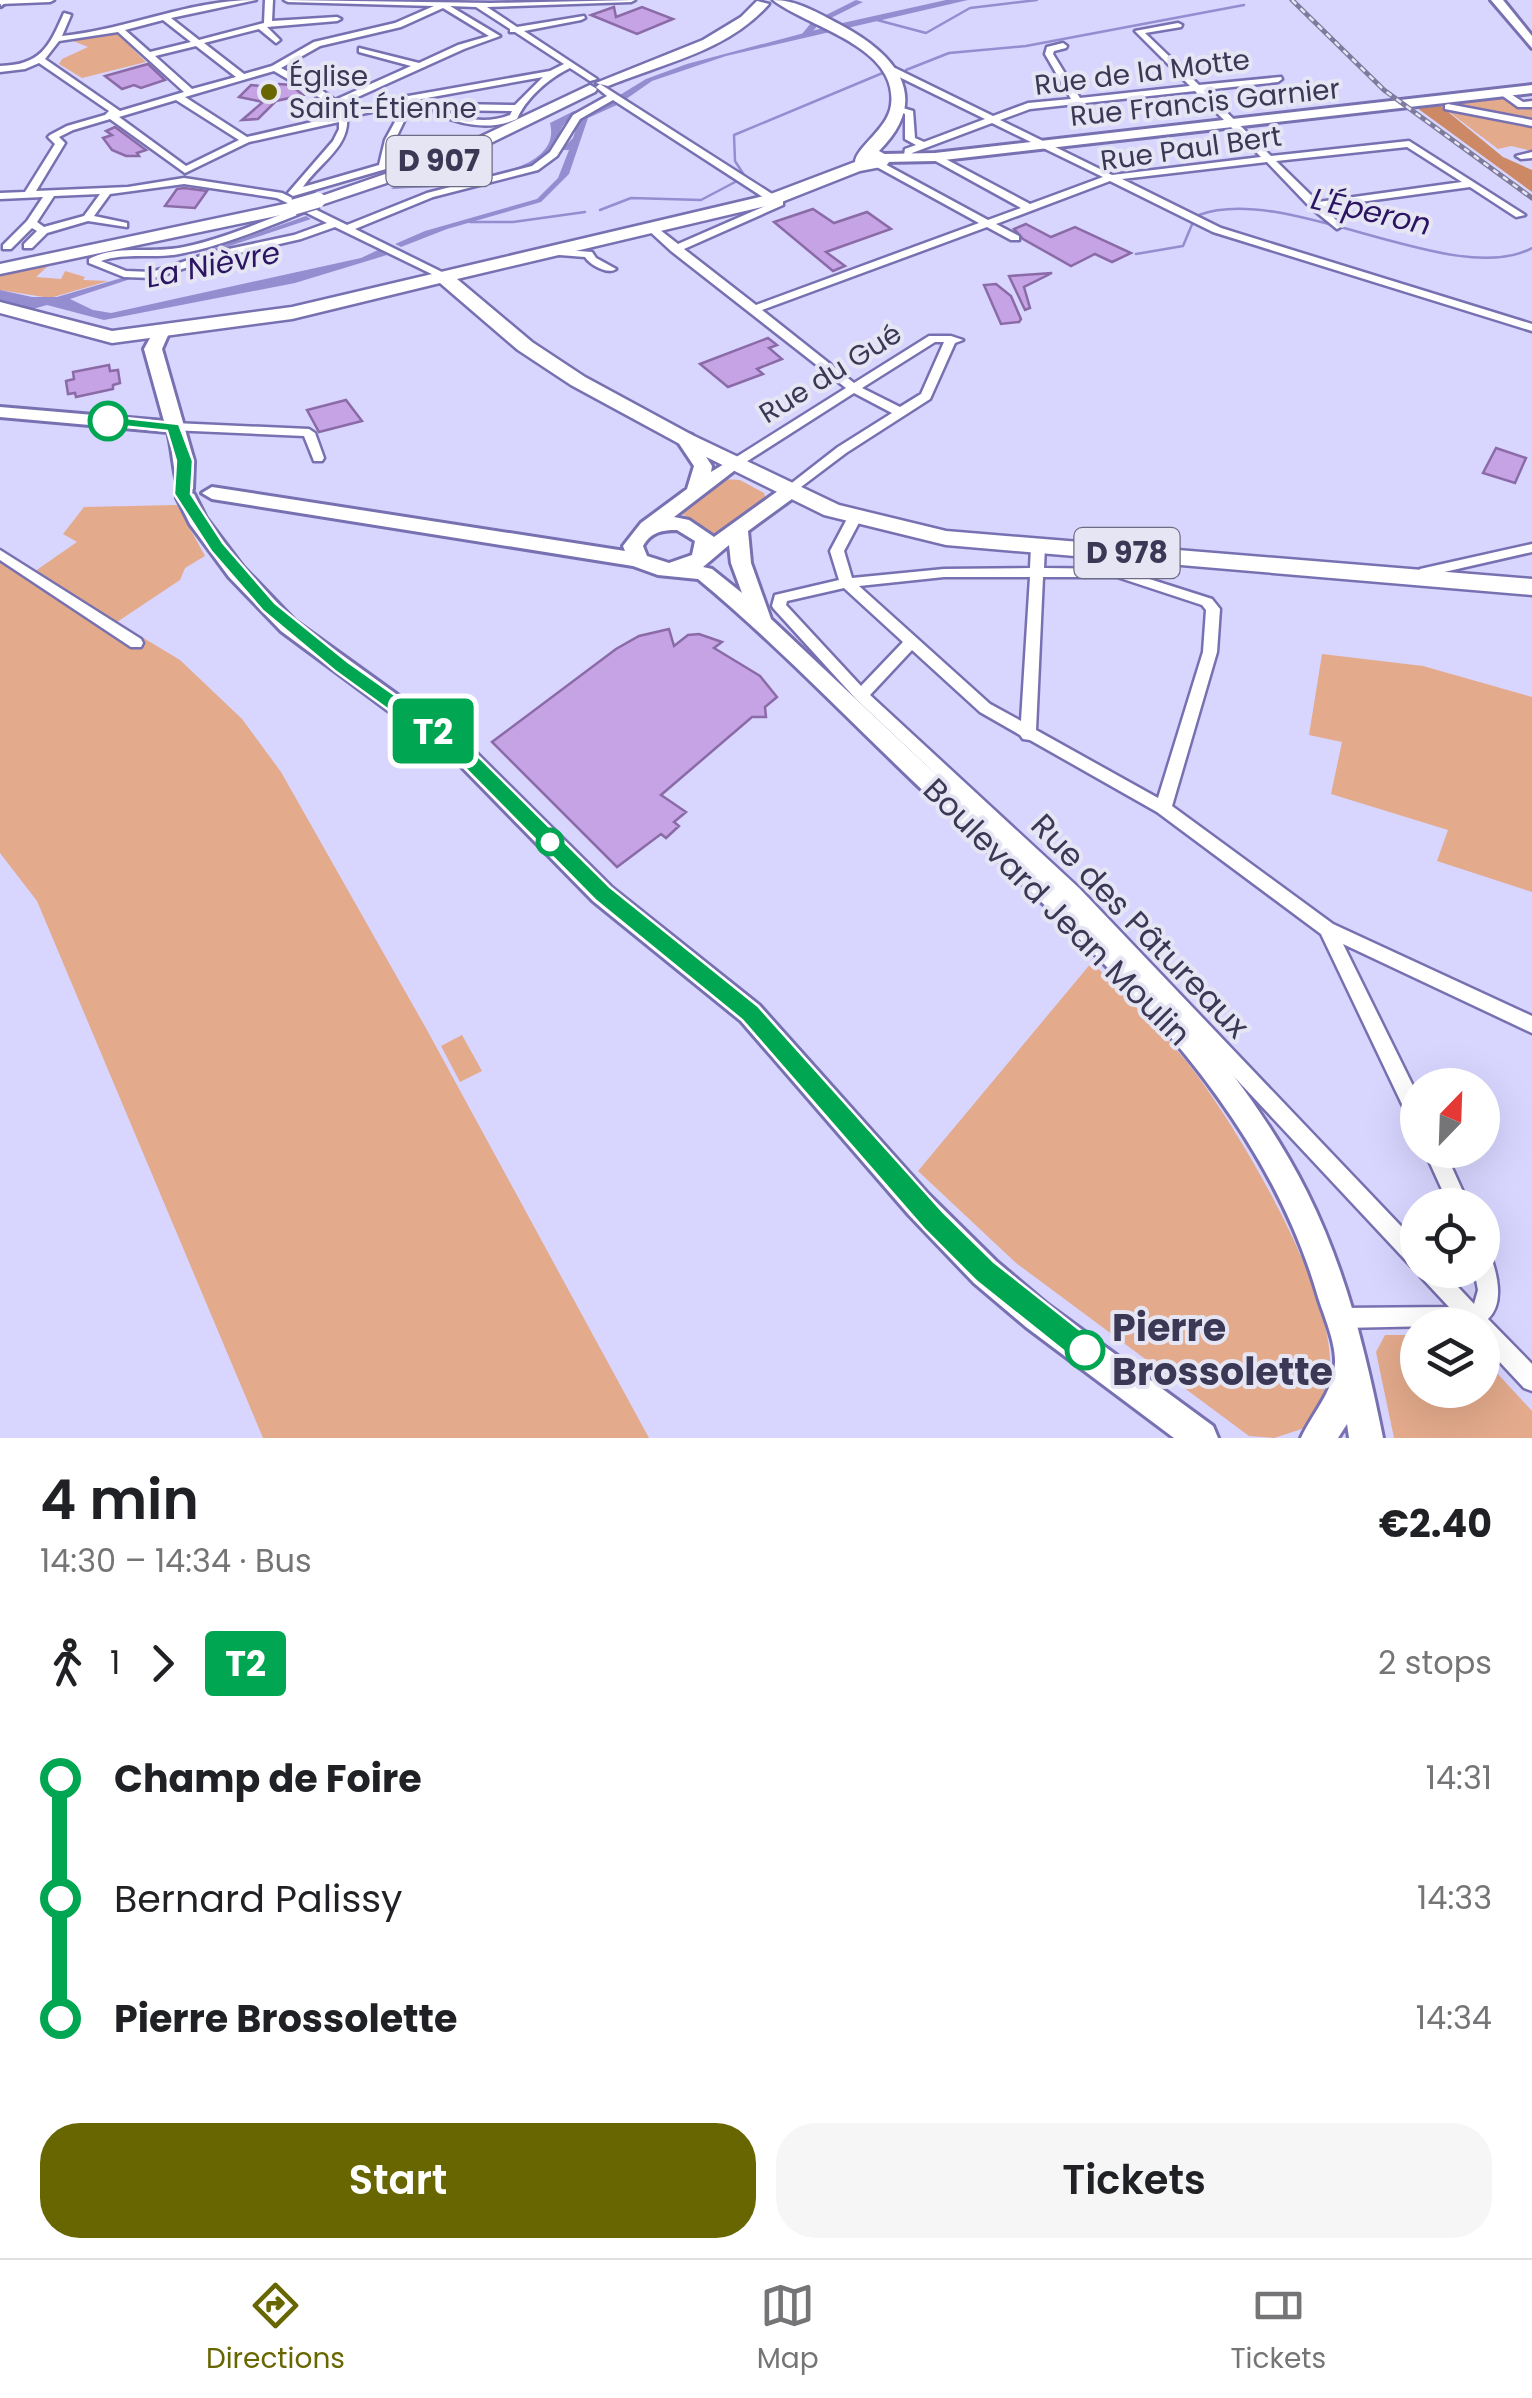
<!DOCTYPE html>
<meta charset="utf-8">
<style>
body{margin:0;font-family:Poppins,sans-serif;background:#f6f6f6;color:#202124;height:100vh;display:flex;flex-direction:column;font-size:38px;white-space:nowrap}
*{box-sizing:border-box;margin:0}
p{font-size:32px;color:#757577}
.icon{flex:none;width:55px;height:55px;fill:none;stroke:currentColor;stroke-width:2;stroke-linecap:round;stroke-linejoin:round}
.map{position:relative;height:1438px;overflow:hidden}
.details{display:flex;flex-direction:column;background:#fff;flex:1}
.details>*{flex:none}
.badge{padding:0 20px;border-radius:8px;font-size:35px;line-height:65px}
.needle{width:65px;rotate:23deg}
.controls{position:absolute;left:1400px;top:1068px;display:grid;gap:20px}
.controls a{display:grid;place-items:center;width:100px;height:100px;border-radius:50%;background:#fff;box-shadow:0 10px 40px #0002;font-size:50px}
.map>.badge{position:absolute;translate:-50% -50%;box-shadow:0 0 0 5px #fff}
.legs{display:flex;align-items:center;gap:15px;height:110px;padding:0 40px;font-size:32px}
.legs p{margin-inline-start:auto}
.summary{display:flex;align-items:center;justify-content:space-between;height:170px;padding:0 40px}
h1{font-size:55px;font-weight:600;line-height:75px}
.cta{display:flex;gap:20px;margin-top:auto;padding:20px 40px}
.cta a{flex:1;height:115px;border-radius:40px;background:#686600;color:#fff;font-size:40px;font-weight:600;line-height:115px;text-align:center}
.cta a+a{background:#f6f6f6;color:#202124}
ul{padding:0 40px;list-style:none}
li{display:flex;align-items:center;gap:35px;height:120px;font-size:38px}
li i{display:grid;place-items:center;width:15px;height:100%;margin:0 12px;background:currentColor}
li i::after{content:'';width:25px;height:25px;margin:-12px;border:8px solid;border-radius:50%;background:#fff}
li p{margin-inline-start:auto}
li:first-child i{background:linear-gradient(#0000 50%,currentColor 0)}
li:last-child i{background:linear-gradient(currentColor 50%,#0000 0)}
.dock{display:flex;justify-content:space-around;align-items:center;height:140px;border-top:2px solid #e0e0e0;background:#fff;font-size:28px;color:#757577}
.dock a{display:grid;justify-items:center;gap:5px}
.dock .active{color:#686600}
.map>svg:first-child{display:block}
.green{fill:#e3aa8c}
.forest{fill:#cd8965}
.water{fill:#948dd0}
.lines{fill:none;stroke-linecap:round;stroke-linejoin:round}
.stream{stroke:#948dd0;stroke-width:2.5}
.canal{fill:#948dd0;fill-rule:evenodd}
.building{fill:#c5a3e4;stroke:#8b6ba7;stroke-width:2.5}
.street-casing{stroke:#7871b1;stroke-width:5}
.secondary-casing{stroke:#7871b1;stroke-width:6}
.primary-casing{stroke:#7871b1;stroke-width:5}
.street{fill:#fff;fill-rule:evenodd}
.secondary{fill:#fff;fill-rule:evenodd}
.primary{fill:#fff;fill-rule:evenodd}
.rail-casing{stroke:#7e7b9d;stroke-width:5}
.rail{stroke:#e6e5f4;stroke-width:2.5;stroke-dasharray:6;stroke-linecap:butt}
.primary-bridge-casing{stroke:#7871b1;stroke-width:18;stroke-linecap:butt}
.primary-bridge{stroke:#fff;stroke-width:15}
.line-1{fill:#00a651;stroke:#fff;stroke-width:2.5}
.poi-dot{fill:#686600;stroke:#e6e5f4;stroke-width:4}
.stop-1-dot{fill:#fff;stroke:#00a651;stroke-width:5}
.labels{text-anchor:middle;stroke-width:8;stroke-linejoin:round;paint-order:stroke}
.far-street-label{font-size:28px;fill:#3b3855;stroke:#e6e5f4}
.far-poi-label{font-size:28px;fill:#3b3855;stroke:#e6e5f4;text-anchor:start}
.shield{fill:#e6e5f4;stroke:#6e6c85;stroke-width:2.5}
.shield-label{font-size:30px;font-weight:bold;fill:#3b3855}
.far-water-label{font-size:30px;font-style:italic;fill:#2b1563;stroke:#e6e5f4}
.street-label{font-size:32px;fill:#3b3855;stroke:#e6e5f4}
.near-stop-label{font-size:38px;font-weight:bold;fill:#3b3855;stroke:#e6e5f4;text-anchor:start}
</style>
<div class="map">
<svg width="1532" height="1438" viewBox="0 0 1532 1438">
<rect width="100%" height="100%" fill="#d8d5ff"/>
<path class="green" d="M 116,32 L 146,62 L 82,78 L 59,64 L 62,59 L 88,47 L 73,41 Z
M 1502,96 L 1523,111 L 1520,106 L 1532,105 L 1532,121 L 1443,107 L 1532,125 L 1532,151 L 1511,146 L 1498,149 L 1436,102 Z
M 49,265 L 36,277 L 61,279 L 65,271 L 85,277 L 83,280 L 108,281 L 50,298 L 0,290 L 0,275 Z
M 724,479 L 740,480 L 764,493 L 766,500 L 716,536 L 678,511 Z
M 177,505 L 205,556 L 185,568 L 180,580 L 117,622 L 180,660 L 242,719 L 281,772 L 427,1030 L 649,1438 L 263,1438 L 37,901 L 0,853 L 0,560 L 28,576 L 77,542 L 63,534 L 84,507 Z
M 1322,654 L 1423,666 L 1532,697 L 1532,892 L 1437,861 L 1448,830 L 1331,794 L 1342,742 L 1309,735 Z
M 1092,962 C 1123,995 1158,1027 1187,1062 C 1236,1124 1332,1286 1330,1365 C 1329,1388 1316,1409 1305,1428 L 1274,1438 L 1249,1436 L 1016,1263 L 918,1171 Z
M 462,1035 L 482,1071 L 460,1082 L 441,1046 Z
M 1385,1335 L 1417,1335 L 1418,1390 L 1482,1390 L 1483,1358 L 1532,1411 L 1532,1438 L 1394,1438 L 1376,1352 Z"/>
<path class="forest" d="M 1436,102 L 1503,157 L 1532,170 L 1532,192 L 1413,105 Z"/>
<path class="water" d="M 946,0 L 968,0 L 726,56 L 652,81 L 619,104 L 588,118 L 569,174 L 541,202 L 447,229 L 401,247 L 395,244 L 425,231 L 537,199 L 558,178 L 569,150 L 561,150 L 573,138 L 579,120 L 646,79 L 687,64 L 838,24 Z
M 574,111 L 578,112 C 551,130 565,138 548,154 C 511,189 440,186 391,189 L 396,185 C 433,182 565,181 550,123 Z
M 306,216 L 311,219 L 70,299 L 93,310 L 111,313 L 361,258 L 378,250 L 387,255 L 295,283 L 104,320 L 47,305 L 33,309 L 0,300 L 0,290 L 32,297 L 57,297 L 176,262 Z"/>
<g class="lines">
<path class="stream" d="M 877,20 L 926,33 L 970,8 L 1037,0
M 906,70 L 949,53 L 1026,46 L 1244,5
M 744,175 L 735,161 L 734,135 L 885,72
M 600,210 L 631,198 L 701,200 L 737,181
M 1199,215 C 1285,182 1455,290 1532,248
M 470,222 L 513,222 L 585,212
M 1136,254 L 1183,246 L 1193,222"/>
<path class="canal" d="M 856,0 L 863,2 L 827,20 L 820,18 Z
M 811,23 L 818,25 L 809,36 L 803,36 L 802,34 Z"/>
</g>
<path class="building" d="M 614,7 L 616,17 L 642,7 L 673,19 L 637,34 L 591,15 Z
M 148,64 L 165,80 L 141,88 L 134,85 L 122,89 L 105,76 Z
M 279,84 L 291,85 L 303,95 L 276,101 L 258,119 L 242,120 L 263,102 L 239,97 L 251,85 L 276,88 Z
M 115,127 L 146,150 L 137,153 L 139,156 L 126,156 L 112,150 L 103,138 L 112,135 L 106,131 Z
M 177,189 L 184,188 L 207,191 L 195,208 L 165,206 Z
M 813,209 L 834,223 L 867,212 L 891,229 L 826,252 L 845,266 L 833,271 L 774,222 Z
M 1026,224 L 1051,237 L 1075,227 L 1131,253 L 1112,262 L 1095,254 L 1071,266 L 1023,239 L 1014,229 Z
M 1052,273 L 1024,287 L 1030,308 L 1025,310 L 1009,276 Z
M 996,284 L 1011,296 L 1021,319 L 1019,322 L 1001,324 L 984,285 Z
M 768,338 L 777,345 L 769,348 L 782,359 L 757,369 L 763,374 L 728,387 L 700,364 Z
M 109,365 L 110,371 L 118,370 L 120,383 L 113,385 L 113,389 L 76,397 L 75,393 L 68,394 L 66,381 L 74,379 L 73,372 Z
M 346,400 L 362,421 L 319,432 L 307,410 Z
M 1496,448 L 1526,458 L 1515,483 L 1483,473 Z
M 669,629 L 674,646 L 688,635 L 699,634 L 722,642 L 714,648 L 760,676 L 777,697 L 765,707 L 766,717 L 752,717 L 661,795 L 686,812 L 674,822 L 679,826 L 666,838 L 661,834 L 617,867 L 492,742 L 616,649 L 639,636 Z"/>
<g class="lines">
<defs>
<path id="street" d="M 0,0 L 54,0 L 50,2 L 0,4 Z
M 256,0 L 171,18 L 199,40 L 264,23 L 265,0 L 273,0 L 272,21 L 337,17 L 341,19 L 337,21 L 267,27 L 280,40 L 276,43 L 259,29 L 204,43 L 244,74 L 272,66 L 314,42 L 395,23 L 434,6 L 288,2 L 284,0 L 491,3 L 635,0 L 631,2 L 487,7 L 517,27 L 584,16 L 585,18 L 581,20 L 524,31 L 597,79 L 590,81 L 570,68 C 549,78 526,98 517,119 C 489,131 461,125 435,113 L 435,109 L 410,109 L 395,140 L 386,169 L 293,196 L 288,193 L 333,141 L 339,129 L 339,122 L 249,142 L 185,173 L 110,119 L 73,130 L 59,137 L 65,143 L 36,191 L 128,187 L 184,178 L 282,193 L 347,225 L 427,193 L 532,166 L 550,152 L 573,115 L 607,96 L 596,87 L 600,84 L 783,201 L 783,205 L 684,249 L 756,305 L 979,223 L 875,166 L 875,162 L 881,162 L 988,220 L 1021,208 L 932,159 L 932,155 L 938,155 L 1030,204 L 1103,177 L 992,123 L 912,153 L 909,161 L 903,161 L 905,149 L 916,145 L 905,139 L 905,114 L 896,110 L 896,106 L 913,111 L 915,138 L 924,142 L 985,119 L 889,72 L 889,68 L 895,68 L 993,116 L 1028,103 L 1071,99 L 1045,54 L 1047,47 L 1063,43 L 1067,46 L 1066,48 L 1054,51 L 1053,54 L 1080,98 L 1190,86 L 1135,31 L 1178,23 L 1182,25 L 1181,27 L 1145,33 L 1199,85 L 1281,77 L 1282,79 L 1278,82 L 1204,90 L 1271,156 L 1409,141 L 1525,215 L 1516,217 L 1470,187 L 1323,207 L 1342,226 L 1337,229 L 1310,207 L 1267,162 L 1122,179 L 1221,228 L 1532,324 L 1532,331 L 1213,232 L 1110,181 L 996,224 L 1019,236 L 1019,240 L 1011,240 L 987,227 L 762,310 L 854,383 L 929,336 L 951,336 L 963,340 L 955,343 L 930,399 L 846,453 L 789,496 L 784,495 L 784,489 L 838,447 L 892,413 L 854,393 L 738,467 L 730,467 L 730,461 L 846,388 L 671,251 L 646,228 L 655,226 L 678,244 L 772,203 L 613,100 L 580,119 L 557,156 L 538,170 L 433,197 L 355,229 L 448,275 L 448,279 L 444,280 L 335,227 L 301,239 L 217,258 L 153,278 L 124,277 L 89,263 L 89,259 C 117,244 153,254 184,247 C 223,239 260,222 298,208 L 277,198 L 184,184 L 110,194 L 94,216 L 127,223 L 127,227 L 88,221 L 47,233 L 32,248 L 24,248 L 24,244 L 37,231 L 32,228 L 11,249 L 3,249 L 3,245 L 27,221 L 43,197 L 0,199 L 0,193 L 25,192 L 55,144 L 48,137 L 50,135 L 67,126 L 105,115 L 109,111 L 39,63 L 25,69 L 0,72 L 0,66 C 41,65 49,47 64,13 L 71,15 L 62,36 C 130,29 188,0 256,0 ZM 450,6 L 476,7 L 510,29 L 510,32 L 515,32 L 564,64 L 550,71 L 397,98 L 383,104 L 344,112 L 340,105 L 464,49 L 500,36 ZM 443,8 L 489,36 L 458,45 L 419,63 L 359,48 L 359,52 L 411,66 L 335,100 L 316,86 L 281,68 L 320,46 L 401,27 ZM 163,20 L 191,42 L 150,52 L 125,30 ZM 118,32 L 184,92 L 120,111 L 45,59 L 59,41 ZM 196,46 L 236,77 L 192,89 L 155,56 ZM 274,71 L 322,99 L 338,116 L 247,137 L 185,97 ZM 543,77 L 515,105 L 399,103 ZM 1195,91 L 1261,157 L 1112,175 L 1000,120 L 1030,109 ZM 176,100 L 239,140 L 186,166 L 119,117 ZM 386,109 L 402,109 L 385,140 L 379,165 L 303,187 C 318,164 350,147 347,117 ZM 442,110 L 512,111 L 510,115 C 487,124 464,120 442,110 ZM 1407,147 L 1462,182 L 1318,202 L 1276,161 ZM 100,194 L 84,216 L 44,227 L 37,222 L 54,196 ZM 305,212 L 327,223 L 294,235 L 210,253 L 152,272 L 126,271 L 101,261 C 126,252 153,259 179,254 C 223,246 264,228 305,212 ZM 935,342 L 944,342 L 921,394 L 900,407 L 862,388 Z
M 1503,89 L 1523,102 L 1532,101 L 1532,107 L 1518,107 L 1500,94 L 1499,92 Z
M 1448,104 L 1532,120 L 1532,126 L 1445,109 L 1445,105 Z
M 1532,152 L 1532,158 L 1521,159 L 1516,156 Z
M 551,249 L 592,252 L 596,258 L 616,269 C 608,275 590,265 585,257 L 547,254 L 546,252 Z
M 174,423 L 309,429 L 315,433 L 324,458 L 322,461 L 314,461 L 304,436 L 170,430 L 168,427 Z
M 855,513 L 862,517 L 844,551 L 852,578 L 944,569 L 1030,568 L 1031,546 L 1038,542 L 1045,546 L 1044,568 L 1118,569 L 1212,599 L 1220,609 L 1217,652 L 1172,806 L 1333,924 L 1532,1016 L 1532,1033 L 1343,944 L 1418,1096 L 1418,1125 L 1411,1123 L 1321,934 L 1157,812 L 1030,740 L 1023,739 L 1020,735 L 980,712 L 912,650 L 870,695 L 1079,888 L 1418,1244 L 1418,1269 L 1411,1266 L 1067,898 L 856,699 L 774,609 L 772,606 L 775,595 L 839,580 L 830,551 L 848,517 ZM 944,577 L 1030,577 L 1021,721 L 990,704 L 859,586 ZM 1043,577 L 1117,577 L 1202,605 L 1206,610 L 1203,652 L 1158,798 L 1036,730 ZM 844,588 L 903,642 L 861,686 L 786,605 L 787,601 Z
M 1532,544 L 1532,552 L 1431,575 L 1428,581 L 1423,583 L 1416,578 L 1420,569 Z
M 0,550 L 141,639 L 143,643 L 141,647 L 131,647 L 0,560 Z
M 1424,1150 L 1444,1150 L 1469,1205 L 1449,1205 Z
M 1482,1249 L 1489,1252 C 1497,1272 1505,1303 1488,1319 L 1532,1364 L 1532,1391 L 1524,1388 L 1482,1343 L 1482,1325 L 1342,1328 L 1335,1325 L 1332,1318 L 1335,1311 L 1342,1308 L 1449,1307 L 1421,1277 L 1418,1270 L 1442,1270 L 1474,1304 L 1478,1290 L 1474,1270 L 1482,1270 Z"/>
<path id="secondary" d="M 0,0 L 9,0 L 1,6 Z
M 1491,0 L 1503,0 L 1532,36 L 1532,48 Z
M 1532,85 L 1532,93 L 935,161 L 884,162 L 877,158 L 884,154 L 935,153 Z
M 161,328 L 169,333 L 162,349 L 194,461 L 193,489 L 179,489 C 173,472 173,450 168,432 L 0,417 L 0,407 L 164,421 L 144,349 L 155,329 Z
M 685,433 L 692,435 L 712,466 L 711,472 L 734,458 L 743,464 L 674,517 L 689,520 L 714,537 L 782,488 L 796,488 L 796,496 L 748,531 L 751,563 L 771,619 C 839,683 907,748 976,811 C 1099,925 1230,1040 1307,1192 C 1346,1270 1366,1353 1383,1438 L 1349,1438 L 1347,1424 L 1338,1438 L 1301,1438 C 1312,1414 1334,1391 1335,1363 C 1336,1343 1324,1316 1318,1297 C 1256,1081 1069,930 913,781 C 842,713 773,641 698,579 L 658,575 L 633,566 L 212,499 L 202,493 L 212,487 L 625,551 L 623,546 L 641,523 L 687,489 L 694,466 L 676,439 ZM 677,530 L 695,541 L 692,555 L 669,563 L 647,556 L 643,546 C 651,532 662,530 677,530 ZM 729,545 L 731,563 L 742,593 L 712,569 L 703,567 Z
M 187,492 L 194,494 L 206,518 L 243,567 L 295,621 L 471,748 L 611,887 L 759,1005 L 929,1195 L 996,1261 L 1048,1305 L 1213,1426 L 1218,1438 L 1174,1438 L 1026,1327 L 974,1283 L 909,1215 L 741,1021 L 593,901 L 455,760 L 281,631 L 229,577 L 190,524 L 177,498 Z"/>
<path id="primary" d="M 773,0 C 797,0 818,13 839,24 C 894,53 934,96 879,151 L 892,158 L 886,166 L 860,171 L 779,203 L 457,279 L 532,342 L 585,377 L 692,435 L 839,505 L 946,531 L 1532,579 L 1532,595 L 946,545 L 824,515 L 678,443 L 571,385 L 518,350 L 440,283 L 292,319 L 112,343 L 0,313 L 0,302 L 112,331 L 292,307 L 768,195 L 855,162 C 856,147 888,129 891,105 C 899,46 807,27 773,0 Z
M 757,1 L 769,4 C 728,51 664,63 608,86 L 596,83 L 703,40 L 741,17 Z
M 590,85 L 597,89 L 595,92 L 458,159 L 324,204 L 310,200 L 446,153 Z
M 294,202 L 300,203 L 300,211 L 0,274 L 0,264 Z"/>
</defs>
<use href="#street" class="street-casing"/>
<use href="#secondary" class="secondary-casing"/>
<use href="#primary" class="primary-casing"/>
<use href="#street" class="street"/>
<use href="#secondary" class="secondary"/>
<use href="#primary" class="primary"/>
<defs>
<path id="rail" d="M 1292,0 L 1384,90 L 1532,198"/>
</defs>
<use href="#rail" class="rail-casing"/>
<use href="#rail" class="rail"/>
<defs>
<path id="primary-bridge" d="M 294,207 L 318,200"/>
</defs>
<use href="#primary-bridge" class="primary-bridge-casing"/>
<use href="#primary-bridge" class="primary-bridge"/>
</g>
<path class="line-1" d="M 108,416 L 179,424 L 193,461 L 191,494 L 223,543 L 275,603 L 348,662 L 470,748 L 610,887 L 758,1006 L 943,1212 L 994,1262 L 1094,1341 L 1098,1350 L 1094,1360 L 1085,1364 L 1075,1360 L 976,1281 L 925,1230 L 742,1020 L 595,900 L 456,759 L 335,671 L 263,611 L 211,551 L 174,494 L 176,461 L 167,431 L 102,424 L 100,421 Z"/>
<circle class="poi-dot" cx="269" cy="92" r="10"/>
<g class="stop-1-dot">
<circle cx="108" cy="421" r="18"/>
<circle cx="550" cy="842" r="12"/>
<circle cx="1085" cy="1350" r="18"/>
</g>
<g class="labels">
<g class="far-street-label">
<text transform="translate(1142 72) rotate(-7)" y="10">Rue de la Motte</text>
<text transform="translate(1205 102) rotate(-6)" y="10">Rue Francis Garnier</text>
<text transform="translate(1191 148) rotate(-8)" y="10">Rue Paul Bert</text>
<text transform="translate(830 373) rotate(-32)" y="10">Rue du Gué</text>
</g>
<g class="far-poi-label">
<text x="289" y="86">Église<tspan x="289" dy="32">Saint-Étienne</tspan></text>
</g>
<g class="shield">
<rect x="386.5" y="136" width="105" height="50" rx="8"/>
<rect x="1074.5" y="528" width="105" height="50" rx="8"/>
</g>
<g class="shield-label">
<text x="439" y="171">D 907</text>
<text x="1127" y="563">D 978</text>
</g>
<g class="far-water-label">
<text transform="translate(1371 212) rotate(13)" y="10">L'Éperon</text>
<text transform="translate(213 265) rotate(-11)" y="10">La Nièvre</text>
</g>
<g class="street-label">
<text transform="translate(1057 912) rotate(45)" y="11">Boulevard Jean Moulin</text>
<text transform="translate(1140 926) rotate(46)" y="11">Rue des Pâtureaux</text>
</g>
<g class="near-stop-label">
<text x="1112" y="1341">Pierre<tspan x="1112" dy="44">Brossolette</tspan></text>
</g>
</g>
</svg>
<div class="controls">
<a><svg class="needle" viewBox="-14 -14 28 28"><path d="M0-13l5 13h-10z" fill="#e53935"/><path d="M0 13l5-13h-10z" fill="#757577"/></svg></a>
<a><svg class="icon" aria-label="locate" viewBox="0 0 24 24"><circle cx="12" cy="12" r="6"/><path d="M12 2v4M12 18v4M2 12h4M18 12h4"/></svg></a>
<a><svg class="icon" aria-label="layers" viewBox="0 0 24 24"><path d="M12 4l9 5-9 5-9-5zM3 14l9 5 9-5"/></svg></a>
</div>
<b class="badge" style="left:433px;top:731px;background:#00a651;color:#fff">T2</b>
</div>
<section class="details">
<div class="summary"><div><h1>4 min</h1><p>14:30 – 14:34 · Bus</p></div><b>€2.40</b></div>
<div class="legs"><svg class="icon" aria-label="walk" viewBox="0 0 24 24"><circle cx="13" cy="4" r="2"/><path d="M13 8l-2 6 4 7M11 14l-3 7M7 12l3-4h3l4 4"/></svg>1<svg class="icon" aria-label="forward" viewBox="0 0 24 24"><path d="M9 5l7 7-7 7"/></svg><b class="badge" style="background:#00a651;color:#fff">T2</b><p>2 stops</p></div>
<ul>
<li><i style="color:#00a651"></i><b>Champ de Foire</b><p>14:31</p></li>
<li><i style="color:#00a651"></i><span>Bernard Palissy</span><p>14:33</p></li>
<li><i style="color:#00a651"></i><b>Pierre Brossolette</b><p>14:34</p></li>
</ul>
<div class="cta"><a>Start</a><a>Tickets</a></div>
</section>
<nav class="dock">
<a class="active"><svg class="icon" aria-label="directions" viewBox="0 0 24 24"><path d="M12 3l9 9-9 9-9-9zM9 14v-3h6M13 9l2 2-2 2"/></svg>Directions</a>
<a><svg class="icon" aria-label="map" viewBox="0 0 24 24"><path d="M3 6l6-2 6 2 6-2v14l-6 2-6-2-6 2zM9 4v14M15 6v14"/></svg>Map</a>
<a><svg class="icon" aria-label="tickets" viewBox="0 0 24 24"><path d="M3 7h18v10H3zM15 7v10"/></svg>Tickets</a>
</nav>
